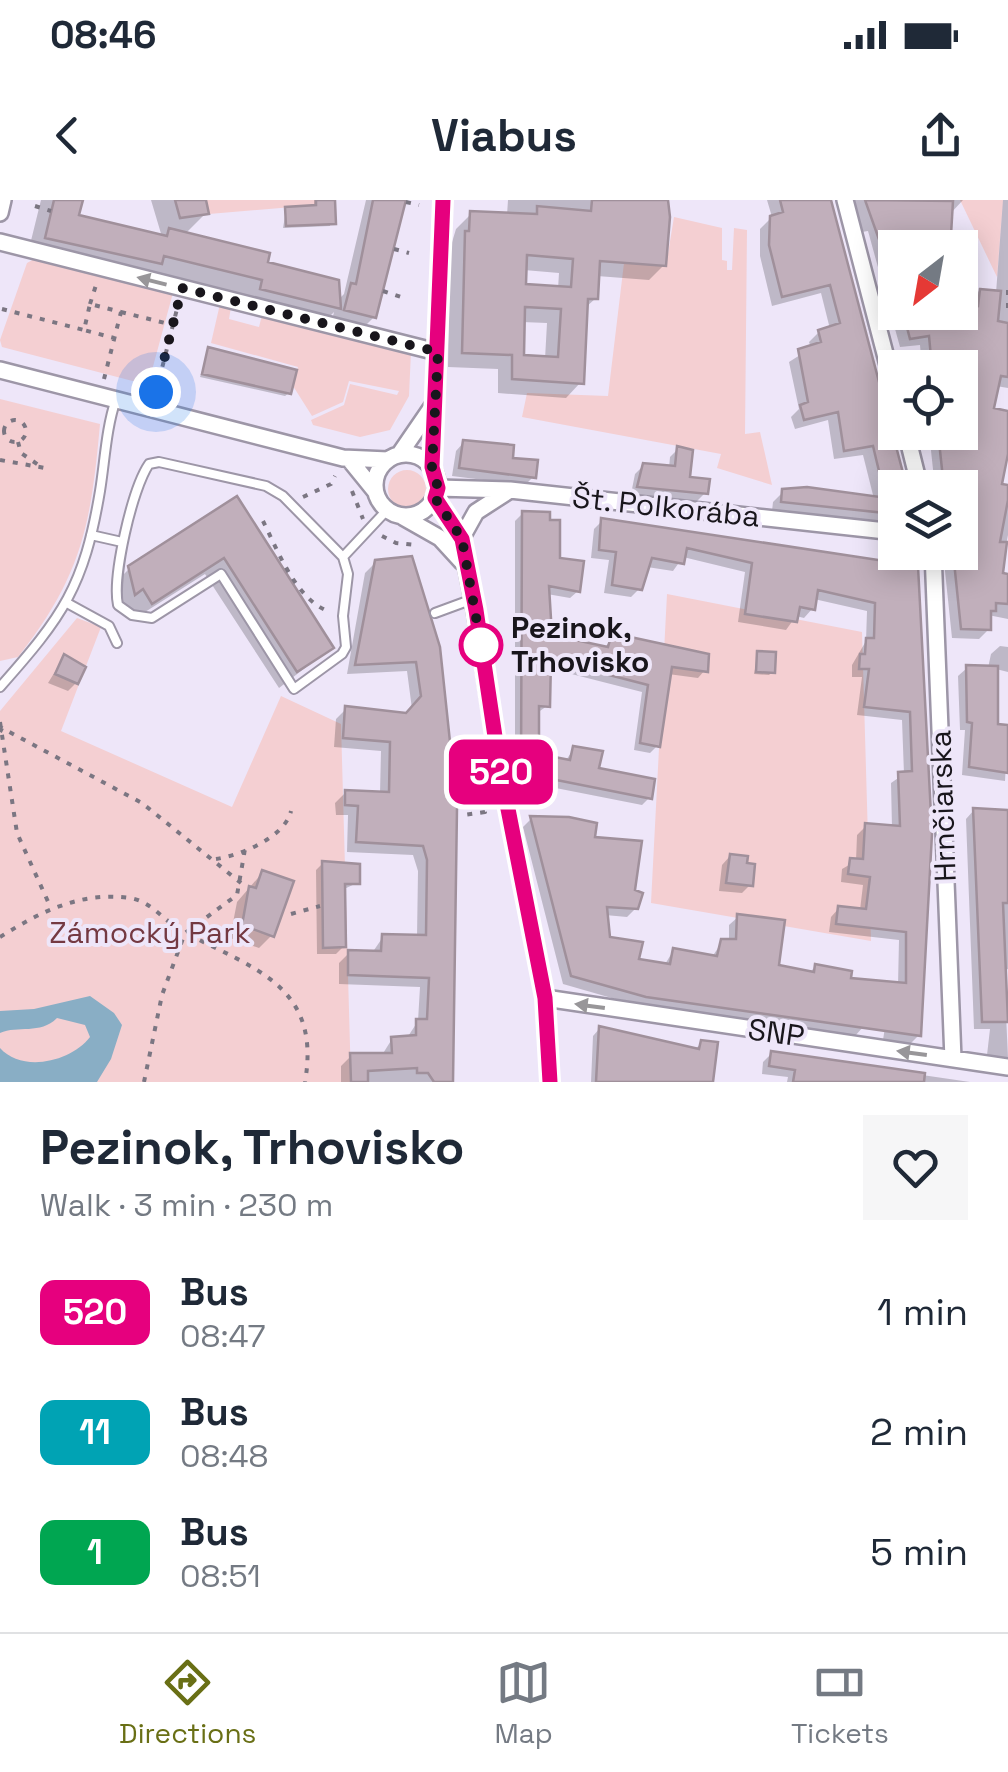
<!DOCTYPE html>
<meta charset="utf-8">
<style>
body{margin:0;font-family:"Space Grotesk",sans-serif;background:#f6f6f7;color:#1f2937;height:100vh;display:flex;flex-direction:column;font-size:38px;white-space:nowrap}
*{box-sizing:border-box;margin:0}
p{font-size:32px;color:#747a83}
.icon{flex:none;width:55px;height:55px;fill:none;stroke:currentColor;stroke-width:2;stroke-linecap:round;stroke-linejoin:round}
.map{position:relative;height:882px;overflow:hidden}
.panel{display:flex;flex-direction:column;background:#fff;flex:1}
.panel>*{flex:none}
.badge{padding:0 20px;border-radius:15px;font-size:35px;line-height:65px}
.needle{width:65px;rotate:211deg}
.buttons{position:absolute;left:878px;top:30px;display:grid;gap:20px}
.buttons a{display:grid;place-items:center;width:100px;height:100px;border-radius:0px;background:#fff;box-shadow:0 5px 25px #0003;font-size:50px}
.you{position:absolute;width:50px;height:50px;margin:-25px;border:8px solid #fff;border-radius:50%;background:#1a73e8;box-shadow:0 0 0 15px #1a73e833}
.map>.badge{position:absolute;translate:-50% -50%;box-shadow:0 0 0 5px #fff}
.round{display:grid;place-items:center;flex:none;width:105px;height:105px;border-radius:0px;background:#f6f6f7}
.headline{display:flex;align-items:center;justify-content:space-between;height:170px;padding:0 40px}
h1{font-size:48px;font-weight:800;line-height:75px}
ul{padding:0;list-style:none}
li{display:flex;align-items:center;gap:30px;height:120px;padding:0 40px}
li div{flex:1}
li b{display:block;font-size:38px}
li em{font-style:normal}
li .badge{min-width:110px;font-weight:700;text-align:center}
.status{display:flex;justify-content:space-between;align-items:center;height:70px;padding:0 50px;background:#fff;direction:ltr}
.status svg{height:28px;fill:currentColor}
header{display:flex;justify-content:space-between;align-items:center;height:130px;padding:0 40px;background:#fff;font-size:45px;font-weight:800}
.tabs{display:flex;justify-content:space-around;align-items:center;height:140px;border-top:2px solid #e0e1e3;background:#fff;font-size:28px;color:#747a83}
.tabs a{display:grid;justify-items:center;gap:5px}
.tabs .active{color:#696f15}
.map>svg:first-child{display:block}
.green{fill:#f4cfd2}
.water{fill:#89aec5}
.shadow{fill:#0003;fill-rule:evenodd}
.building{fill:#c1afbb;stroke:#a0909b;stroke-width:2.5;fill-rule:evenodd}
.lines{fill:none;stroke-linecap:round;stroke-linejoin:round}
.lane-casing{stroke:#9d96a7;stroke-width:12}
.street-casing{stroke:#9d96a7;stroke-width:20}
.path{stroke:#7b7682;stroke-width:4;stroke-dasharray:5 8;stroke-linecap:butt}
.lane{stroke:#fff;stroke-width:8}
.street{stroke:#fff;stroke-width:15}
.oneway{fill:#989699}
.line-casing{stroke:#fff;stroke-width:22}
.line{stroke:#e6007e;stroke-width:15}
.walk{stroke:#19161c;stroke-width:10;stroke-dasharray:0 18}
.stop-dot{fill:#fff;stroke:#e6007e;stroke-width:5}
.labels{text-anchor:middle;stroke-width:8;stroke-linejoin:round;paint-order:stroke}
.street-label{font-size:30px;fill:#19161c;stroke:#eee6f9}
.stop-label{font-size:30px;font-weight:bold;fill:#19161c;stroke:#eee6f9;text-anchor:start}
.park-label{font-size:30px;fill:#743942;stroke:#eee6f9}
</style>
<div class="status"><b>08:46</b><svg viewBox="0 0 49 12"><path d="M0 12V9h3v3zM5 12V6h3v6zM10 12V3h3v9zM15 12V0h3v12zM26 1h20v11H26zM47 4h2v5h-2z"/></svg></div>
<header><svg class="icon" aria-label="back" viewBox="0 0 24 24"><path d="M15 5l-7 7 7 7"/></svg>Viabus<svg class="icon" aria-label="share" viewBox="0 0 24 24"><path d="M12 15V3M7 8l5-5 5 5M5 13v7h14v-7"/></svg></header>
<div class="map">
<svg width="1008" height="882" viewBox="0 0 1008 882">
<rect width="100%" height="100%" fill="#eee6f9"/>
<path class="green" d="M 206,0 L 316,0 L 316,5 L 209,14 Z
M 960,0 L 1003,0 L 997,77 Z
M 674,17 L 722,28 L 722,60 L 727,61 L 727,70 L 732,70 L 734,28 L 747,30 L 745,234 L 760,232 L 772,285 L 717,268 L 721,254 L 522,217 L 527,193 L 608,196 L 624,63 L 666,66 Z
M 36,58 L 174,89 L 148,185 L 2,147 L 0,140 L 27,63 Z
M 220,104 L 231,107 L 229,119 L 259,127 L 262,115 L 411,151 L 409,196 L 390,230 L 360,237 L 313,225 L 311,220 L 344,205 L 350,184 L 397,195 L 399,191 L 349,181 L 343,202 L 312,216 L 293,186 L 298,167 L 211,143 Z
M 0,199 L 100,224 C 91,324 82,376 18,457 L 0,461 Z
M388 289a19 19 0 1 1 38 0a19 19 0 1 1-38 0Z
M 667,394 L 862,432 L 871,741 L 651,703 Z
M 77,418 L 101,427 L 61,531 L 232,607 L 281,496 L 341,524 L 351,882 L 0,882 L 0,511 Z"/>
<path class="water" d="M 90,796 L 114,813 L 122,825 L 111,859 L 97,882 L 0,882 L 0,848 C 22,873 71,862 90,837 L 85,825 L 57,818 C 40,835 18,825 0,833 L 0,811 L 34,809 Z"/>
<path class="shadow" d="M 41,0 L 80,0 L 76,16 L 162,37 L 151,0 L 203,0 L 206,13 L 185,34 L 265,63 L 338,100 L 344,94 L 366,0 L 404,0 L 374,117 L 359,132 L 331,125 L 334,112 L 319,127 L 27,57 Z
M 314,0 L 333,0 L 330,26 L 283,28 L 286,10 L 314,8 Z
M 508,0 L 666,0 L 664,65 L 649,80 L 597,76 L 596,98 L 585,108 L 581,182 L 566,198 L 498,193 L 498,169 L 448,167 L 450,49 L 456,29 L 471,14 L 507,15 ZM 524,70 L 559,73 L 558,89 L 523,87 ZM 522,122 L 547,123 L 545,159 L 521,158 Z
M 767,0 L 828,0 L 895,288 L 893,324 L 772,311 L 773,302 L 783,292 L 874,299 L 863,255 L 834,259 L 828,220 L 795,229 L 791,217 L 799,209 L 789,162 L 811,148 L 809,142 L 819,132 L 830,129 L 821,93 L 772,106 L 760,56 L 760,29 L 772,17 Z
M 852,0 L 963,0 L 950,14 L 949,41 L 954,41 L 953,48 L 895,48 L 895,112 L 960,112 L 960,90 L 996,93 L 1003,0 L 1008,0 L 1008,188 L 996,186 L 991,210 L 1008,214 L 1008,256 L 999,286 L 1008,287 L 1008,335 L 1000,375 L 1008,377 L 1008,419 L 988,415 L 989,429 L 979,439 L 952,438 L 943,352 L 960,352 L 960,288 L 935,288 L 929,232 L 960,232 L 960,168 L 922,168 L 920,145 L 900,147 L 868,31 L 862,32 Z
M 209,149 L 289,193 L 285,196 L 200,177 Z
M 464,242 L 510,260 L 534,276 L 525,285 L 452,276 L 456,251 Z
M 678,249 L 687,279 L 706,292 L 697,301 L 631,294 L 635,274 L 644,265 L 669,268 L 670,257 Z
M 237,300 L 331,448 L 279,488 L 205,374 L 134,419 L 125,404 L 117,410 L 112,386 L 130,368 Z
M 523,313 L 578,391 L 570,398 L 547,394 L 549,438 L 604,449 L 613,436 L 705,470 L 698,478 L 668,474 L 657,546 L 650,553 L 634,550 L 642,492 L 548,468 L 547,506 L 537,513 L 536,556 L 565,562 L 574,548 L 596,570 L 649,598 L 642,605 L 515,580 L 515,321 Z
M 602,321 L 915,368 L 919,835 L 910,844 L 883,840 L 885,827 L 863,827 L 855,836 L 761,824 L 636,805 L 563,784 L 523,627 L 531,619 L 592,639 L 633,691 L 636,708 L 627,717 L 605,715 L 608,740 L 637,761 L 664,766 L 673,751 L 712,757 L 722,742 L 729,742 L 729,725 L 738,717 L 777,767 L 809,773 L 816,766 L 849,780 L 898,785 L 899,740 L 829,732 L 831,717 L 839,708 L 860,710 L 863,685 L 841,682 L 842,669 L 856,661 L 857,635 L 866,626 L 892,628 L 891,583 L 904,574 L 902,520 L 857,515 L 862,477 L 852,477 L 852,465 L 866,441 L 867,411 L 814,399 L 812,409 L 804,418 L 796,416 L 786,430 L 738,422 L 745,372 L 683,357 L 673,371 L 647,367 L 640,388 L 631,397 L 604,393 L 609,360 L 591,358 L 594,329 Z
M 410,359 L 428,407 L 425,415 L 452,882 L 341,882 L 341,866 L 351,856 L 382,855 L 392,839 L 407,838 L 418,821 L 420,787 L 339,784 L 339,763 L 349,753 L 372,753 L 383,737 L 417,737 L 418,671 L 413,655 L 347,652 L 348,615 L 336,615 L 335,603 L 346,592 L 380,594 L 381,551 L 334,547 L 336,519 L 346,509 L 406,516 L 412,509 L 407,471 L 347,474 L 365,373 L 376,362 Z
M 1000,446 L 1008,447 L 1008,472 L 996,469 L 995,525 L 1008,528 L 1005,581 L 962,575 L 965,530 L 960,530 L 958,476 L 967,468 L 988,468 L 991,454 Z
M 758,454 L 772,472 L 769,475 L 754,474 Z
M 64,457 L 76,483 L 68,491 L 48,483 Z
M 974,610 L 1008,630 L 1008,769 L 1004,770 L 1008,858 L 987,855 L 990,829 L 974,829 L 966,619 Z
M 730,656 L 750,685 L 742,693 L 719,691 L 722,665 Z
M 323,663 L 357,683 L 342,690 L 344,746 L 336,754 L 317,754 L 316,670 Z
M 263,672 L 272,735 L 259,748 L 230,738 L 237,702 Z
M 600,828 L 694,850 L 702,843 L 708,882 L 591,882 L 593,836 Z
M 772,853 L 855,882 L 787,882 L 788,877 L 762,874 L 763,862 Z
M 888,870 L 970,882 L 879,882 Z"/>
<path class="building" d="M 54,0 L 83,0 L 79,15 L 167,36 L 169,28 L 270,53 L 268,62 L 339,80 L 341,109 L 260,89 L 262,80 L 164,56 L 162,64 L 45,38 Z
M 175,0 L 206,0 L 209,14 L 180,18 Z
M 316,0 L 335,0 L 336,24 L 286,26 L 285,7 L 316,5 Z
M 373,0 L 406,0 L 376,118 L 344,110 L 351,83 L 356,84 Z
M 592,0 L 668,0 L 670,17 L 666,66 L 600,61 L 598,99 L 588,99 L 584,184 L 512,179 L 512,155 L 462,153 L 465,31 L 469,31 L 470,11 L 537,14 L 537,6 L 591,11 ZM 527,55 L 573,59 L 571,87 L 526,84 ZM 525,107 L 561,109 L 558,157 L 524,155 Z
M 780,0 L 831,0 L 907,288 L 883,288 L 873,246 L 844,251 L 838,212 L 804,220 L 800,205 L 808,202 L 798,149 L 821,142 L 818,130 L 840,123 L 830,85 L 782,97 L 769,45 L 770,16 L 783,12 Z
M 865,0 L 953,1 L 951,35 L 905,36 L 906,48 L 882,48 Z
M 980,89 L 1001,91 L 998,121 L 1008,123 L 1008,177 L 1001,176 L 994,208 L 1008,211 L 1008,254 L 1002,284 L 1008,285 L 1008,300 L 1000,342 L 1007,342 L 1003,373 L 1008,374 L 1008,404 L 996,403 L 996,411 L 991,411 L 991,430 L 961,429 L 953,352 L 960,352 L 960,288 L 944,288 L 938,232 L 960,232 L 960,168 L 932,168 L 929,136 L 910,139 L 903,112 L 960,112 L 960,103 L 978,106 Z
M 208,147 L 297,170 L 291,194 L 202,174 Z
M 463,240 L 514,245 L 513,258 L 538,260 L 536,278 L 459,268 Z
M 677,246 L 693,250 L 690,277 L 710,279 L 708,294 L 637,287 L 643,263 L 675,266 Z
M 807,287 L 895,299 L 895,314 L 781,302 L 782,289 Z
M 237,296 L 334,448 L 297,472 L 224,358 L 152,404 L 143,389 L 135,395 L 128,366 Z
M 522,311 L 550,312 L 550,320 L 560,320 L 560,358 L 584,361 L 580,392 L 549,386 L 552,435 L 608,447 L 612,433 L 709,454 L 708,472 L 672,467 L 660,547 L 640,543 L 648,485 L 551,460 L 550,507 L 539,506 L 539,554 L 570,560 L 573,546 L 603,551 L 599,568 L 655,579 L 652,599 L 521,573 Z
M 601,318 L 918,366 L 932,634 L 921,836 L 646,797 L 571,776 L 530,616 L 569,617 L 597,623 L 595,637 L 642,641 L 635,690 L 643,693 L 638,709 L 607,707 L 610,737 L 643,742 L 639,759 L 670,764 L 673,748 L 717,756 L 721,739 L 736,739 L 737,714 L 785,720 L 779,765 L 814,772 L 815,764 L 852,771 L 851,778 L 906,783 L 906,732 L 836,724 L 838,706 L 866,709 L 870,677 L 848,674 L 850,658 L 863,659 L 865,623 L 900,626 L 898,572 L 912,571 L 910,512 L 864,507 L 869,469 L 859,469 L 860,454 L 865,454 L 866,438 L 874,438 L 875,403 L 818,390 L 815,410 L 800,407 L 797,422 L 745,414 L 752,363 L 687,348 L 684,364 L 652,358 L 642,390 L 612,385 L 616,352 L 599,350 Z
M 412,356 L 440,447 L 457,608 L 453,882 L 434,882 L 428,873 L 417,873 L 417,868 L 368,871 L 368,882 L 351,882 L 350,853 L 392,853 L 391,837 L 416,835 L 416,819 L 427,819 L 429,778 L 348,775 L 348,750 L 381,751 L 382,734 L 426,735 L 427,660 L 423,646 L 356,642 L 358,606 L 345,605 L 345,590 L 389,592 L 390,542 L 343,538 L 345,506 L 406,513 L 421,496 L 416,462 L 355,465 L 375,360 Z
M 757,451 L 776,452 L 775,473 L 756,472 Z
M 64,454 L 86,467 L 78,484 L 55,474 Z
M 966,465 L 998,466 L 998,524 L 1008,525 L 1008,573 L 969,567 L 972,523 L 967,522 Z
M 973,608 L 1008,610 L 1008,703 L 1003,703 L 1008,822 L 982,822 Z
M 730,654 L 748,656 L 747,663 L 755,664 L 753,686 L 726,683 Z
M 322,661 L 360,664 L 360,684 L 345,684 L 346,747 L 323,748 Z
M 262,670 L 294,681 L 274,737 L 242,725 L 249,686 L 256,688 Z
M 599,826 L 699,849 L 701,840 L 718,842 L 713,882 L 596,882 Z
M 771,851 L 925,873 L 924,882 L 793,882 L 795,870 L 769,866 Z"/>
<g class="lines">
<defs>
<path id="lane" d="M 159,262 L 266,286 L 283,296 L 343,357 L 348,374 L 343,416 L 346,447 L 342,454 L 294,489 L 221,374 L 152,418 L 132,415 L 118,405 C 112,377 132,289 149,264 Z
M 91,335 L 122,342
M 343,357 L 387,310
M 67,403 L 109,426 L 117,443
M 435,413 L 473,399
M 0,487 C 63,416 84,387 100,291 C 105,260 106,229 116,199"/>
<path id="street" d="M 845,0 L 895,192
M 0,13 L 3,0
M 0,42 L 437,152
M 0,170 L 343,258 L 388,260
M 906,232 L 920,288
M375 285a31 31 0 1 1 62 0a31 31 0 1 1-62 0Z
M 399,255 L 434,204
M 349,259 L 375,291
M 432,267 L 443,0
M 438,288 L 510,290 L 895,332
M 435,298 L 461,339 L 475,410 L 499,563 L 545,798 L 550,882
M 403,317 L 440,338 L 462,362
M 461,339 L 476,312 L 510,290
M 933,352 L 953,859
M 545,798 L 1008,867"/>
</defs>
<use href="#lane" class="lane-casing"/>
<use href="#street" class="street-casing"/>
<path class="path" d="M 406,2 L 419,5
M 35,6 L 51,11
M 394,49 L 409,53
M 1008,90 L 1008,109
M 383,91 L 404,98
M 90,104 L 96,85
M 2,109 L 84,130
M 121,112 L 173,125
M 104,179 L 121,112 L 90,104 L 84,130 L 114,138
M 156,192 L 178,105
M4 231a11 11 0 1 1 22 0a11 11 0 1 1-22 0Z
M 18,242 L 21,253 L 40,266
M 0,260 L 45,268
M 352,291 L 363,319
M 303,297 L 331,284 L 335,276
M 263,321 C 278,351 296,400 330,412
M 382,336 L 396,343 L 415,345
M 0,522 L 17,633 L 50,706
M 0,532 L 2,528 L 142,603 L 241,683
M 460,551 L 474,549 L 485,612 L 464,615
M 216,659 C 242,655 285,637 291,611
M 291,714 L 320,706
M 0,737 C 40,712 81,691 130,698 C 151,701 164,721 182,731 C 251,768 322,784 305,882
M 144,882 L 162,795 L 185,733 L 237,695 L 245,649"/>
<use href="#lane" class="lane"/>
<use href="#street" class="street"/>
</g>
<defs><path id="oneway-solid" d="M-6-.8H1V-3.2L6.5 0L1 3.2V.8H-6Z" transform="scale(2.5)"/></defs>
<g class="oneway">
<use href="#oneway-solid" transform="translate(152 81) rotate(-166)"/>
<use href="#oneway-solid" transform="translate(590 806) rotate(-172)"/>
<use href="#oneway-solid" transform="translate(912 853) rotate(-172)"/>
</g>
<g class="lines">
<defs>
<path id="line" d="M 443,0 L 432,267 L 438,288 L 435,298 L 462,339 L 476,410 L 499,563 L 545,798 L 550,882"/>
</defs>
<use href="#line" class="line-casing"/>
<use href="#line" class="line"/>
<path class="walk" d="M 156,192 L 182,88 L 438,152 L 432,267 L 438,288 L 435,298 L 462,339 L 481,445"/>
</g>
<circle class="stop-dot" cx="481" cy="445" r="20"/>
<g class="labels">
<g class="street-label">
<text transform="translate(666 307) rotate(6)" y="10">Št. Polkorába</text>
<text transform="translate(943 606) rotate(-92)" y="10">Hrnčiarska</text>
<text transform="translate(776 833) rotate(8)" y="10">SNP</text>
</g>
<g class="stop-label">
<text x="511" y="438">Pezinok,<tspan x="511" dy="34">Trhovisko</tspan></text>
</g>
<g class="park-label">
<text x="150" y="743">Zámocký Park</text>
</g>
</g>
</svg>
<div class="buttons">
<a><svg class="needle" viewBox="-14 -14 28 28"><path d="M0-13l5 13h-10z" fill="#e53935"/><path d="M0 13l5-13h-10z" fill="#747a83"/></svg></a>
<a><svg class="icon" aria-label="locate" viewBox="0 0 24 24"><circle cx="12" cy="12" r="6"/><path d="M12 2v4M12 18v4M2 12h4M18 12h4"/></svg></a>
<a><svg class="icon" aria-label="layers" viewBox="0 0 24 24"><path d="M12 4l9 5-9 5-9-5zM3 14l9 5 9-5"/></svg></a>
</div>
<div class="you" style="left:156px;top:192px"></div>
<b class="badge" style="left:501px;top:572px;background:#e6007e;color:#fff">520</b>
</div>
<section class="panel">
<div class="headline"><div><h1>Pezinok, Trhovisko</h1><p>Walk · 3 min · 230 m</p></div><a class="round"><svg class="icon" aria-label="heart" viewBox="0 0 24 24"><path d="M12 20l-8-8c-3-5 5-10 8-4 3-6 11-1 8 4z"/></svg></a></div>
<ul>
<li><span class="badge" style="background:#e6007e;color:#fff">520</span><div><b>Bus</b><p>08:47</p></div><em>1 min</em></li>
<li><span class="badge" style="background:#00a3b4;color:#fff">11</span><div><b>Bus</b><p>08:48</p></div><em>2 min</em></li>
<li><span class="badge" style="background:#00a651;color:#fff">1</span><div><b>Bus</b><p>08:51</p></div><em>5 min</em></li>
</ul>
</section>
<nav class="tabs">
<a class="active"><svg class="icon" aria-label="directions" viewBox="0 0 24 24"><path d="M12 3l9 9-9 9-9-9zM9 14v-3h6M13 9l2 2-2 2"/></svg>Directions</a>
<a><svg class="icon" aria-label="map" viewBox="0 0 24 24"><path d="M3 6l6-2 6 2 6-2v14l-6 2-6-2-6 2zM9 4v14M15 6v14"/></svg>Map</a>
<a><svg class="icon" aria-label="tickets" viewBox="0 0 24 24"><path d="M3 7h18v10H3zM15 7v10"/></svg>Tickets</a>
</nav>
